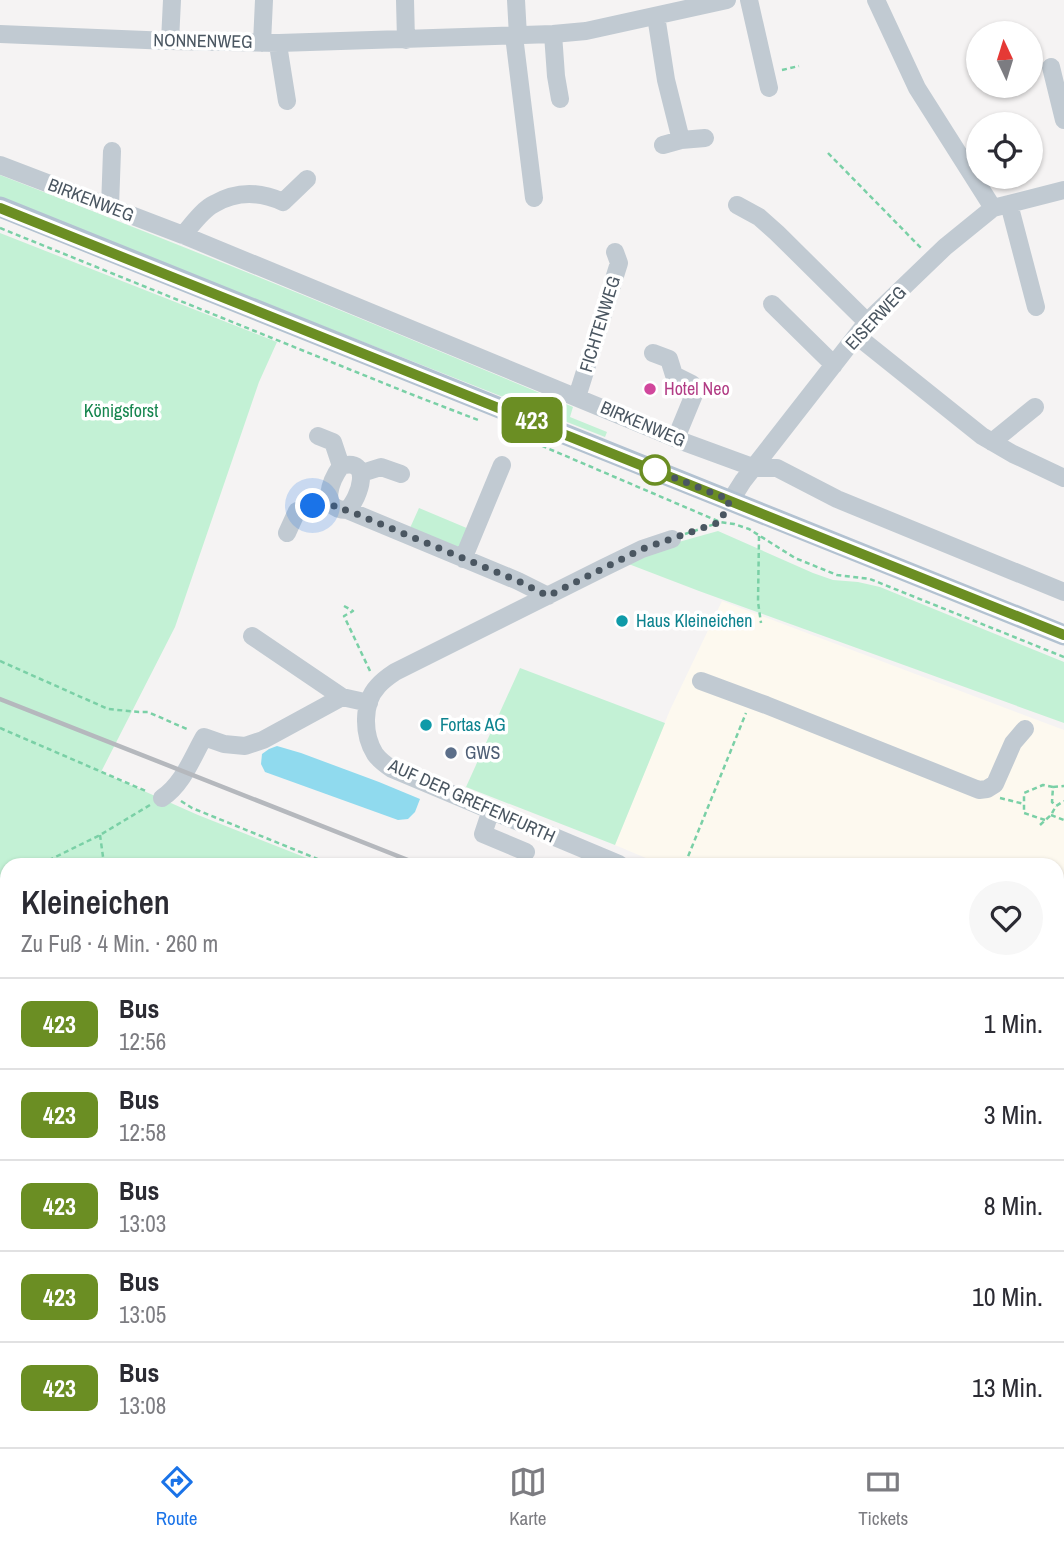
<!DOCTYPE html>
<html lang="de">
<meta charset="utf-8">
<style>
body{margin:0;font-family:"Archivo Narrow",sans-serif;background:#f7f7f7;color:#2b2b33;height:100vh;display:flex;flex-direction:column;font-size:26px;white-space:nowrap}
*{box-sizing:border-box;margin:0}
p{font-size:23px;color:#7c7c81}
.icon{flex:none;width:38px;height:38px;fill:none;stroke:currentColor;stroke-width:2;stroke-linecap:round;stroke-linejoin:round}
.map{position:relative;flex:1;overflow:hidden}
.panel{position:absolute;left:0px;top:858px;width:1064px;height:590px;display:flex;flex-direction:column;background:#fff;border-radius:21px 21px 0 0;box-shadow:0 2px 5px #0004}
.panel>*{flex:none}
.badge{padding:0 14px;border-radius:10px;font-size:24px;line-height:46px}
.needle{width:46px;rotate:356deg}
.fabs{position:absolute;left:966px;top:21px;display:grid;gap:14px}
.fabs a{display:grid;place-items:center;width:77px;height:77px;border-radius:50%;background:#fff;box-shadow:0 2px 5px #0004;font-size:35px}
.you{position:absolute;width:35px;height:35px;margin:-18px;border:5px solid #fff;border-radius:50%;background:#1a73e8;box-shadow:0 0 0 10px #1a73e833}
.map>.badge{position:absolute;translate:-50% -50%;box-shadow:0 0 0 4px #fff}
.round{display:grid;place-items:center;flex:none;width:74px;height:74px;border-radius:37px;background:#f7f7f7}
.overview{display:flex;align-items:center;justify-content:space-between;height:119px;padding:0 21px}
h1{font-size:33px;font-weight:600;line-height:52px}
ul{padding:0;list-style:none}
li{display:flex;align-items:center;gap:21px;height:91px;padding:0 21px;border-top:2px solid #e1e1e2}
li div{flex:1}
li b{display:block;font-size:26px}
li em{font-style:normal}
li .badge{min-width:77px;font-weight:700;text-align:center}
.menu{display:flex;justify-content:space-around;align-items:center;height:98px;border-top:2px solid #e1e1e2;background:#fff;font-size:19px;color:#7c7c81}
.menu a{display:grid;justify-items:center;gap:4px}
.menu .active{color:#1a73e8}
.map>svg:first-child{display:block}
.commercial{fill:#fdf9ef}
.green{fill:#c3f1d5}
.water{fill:#90daee}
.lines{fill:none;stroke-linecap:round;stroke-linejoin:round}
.stream{stroke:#90daee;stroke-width:4.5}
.highway-casing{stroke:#7690ad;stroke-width:28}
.path{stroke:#7ad0a6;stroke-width:2.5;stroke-dasharray:5 3.5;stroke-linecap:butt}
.minor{stroke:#c1cad2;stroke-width:18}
.major{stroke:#b3c2d1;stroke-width:21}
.highway{stroke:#8ba5c1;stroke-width:24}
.rail{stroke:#b5b8bd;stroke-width:4.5}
.line-casing{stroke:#fff;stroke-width:16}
.line{stroke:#6b8e23;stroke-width:10}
.walk{stroke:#4a5661;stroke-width:7;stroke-dasharray:0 12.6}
.hotel-dot{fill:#d1479c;stroke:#fff;stroke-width:2.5}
.stop-dot{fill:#fff;stroke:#6b8e23;stroke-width:3.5}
.culture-dot{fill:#0f9aa8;stroke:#fff;stroke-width:2.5}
.service-dot{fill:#5c6f8a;stroke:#fff;stroke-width:2.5}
.labels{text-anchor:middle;stroke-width:7;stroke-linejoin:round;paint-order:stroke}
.street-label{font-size:18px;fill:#4a5661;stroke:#fff}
.hotel-label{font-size:18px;fill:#b23c85;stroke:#fff;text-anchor:start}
.park-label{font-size:18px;fill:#17864f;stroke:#fff}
.culture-label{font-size:18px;fill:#0d838f;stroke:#fff;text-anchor:start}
.service-label{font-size:18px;fill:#4e5e75;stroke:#fff;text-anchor:start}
</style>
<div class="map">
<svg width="1064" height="1447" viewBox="0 0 1064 1447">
<rect width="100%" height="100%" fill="#f5f3f3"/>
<path class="commercial" d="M 722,601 L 1064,730 L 1064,1031 L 1057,1028 L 1057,864 L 660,864 L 615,845 L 670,710 Z"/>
<path class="green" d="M 0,175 C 192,249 383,327 573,407 L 570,417 L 607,432 L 605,437 L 0,199 Z
M 0,233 L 277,342 L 259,382 L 175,627 L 101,772 L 198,815 L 322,864 L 7,864 L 7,1219 L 0,1217 Z
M 419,508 L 469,529 L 463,545 L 458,547 L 410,528 Z
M 718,531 L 813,573 L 833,580 L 858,582 L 880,587 L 1064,662 L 1064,723 L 699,591 L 626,563 L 675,543 Z
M 520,668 L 665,723 L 615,845 L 466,787 Z
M 1057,1135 L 1064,1137 L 1064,1447 L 677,1447 L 656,1440 L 1057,1440 Z
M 0,1305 L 7,1307 L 7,1440 L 401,1440 L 421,1447 L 0,1447 Z"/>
<path class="water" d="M 277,746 L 301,753 L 379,782 L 420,799 L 415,812 L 408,819 L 398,820 L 265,772 L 261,764 L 262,754 L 269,749 Z"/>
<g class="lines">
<path class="stream" d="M 0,1317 L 7,1319
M 1007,1440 L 1015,1447"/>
<defs>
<path id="highway" d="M 0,1244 L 7,1246
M 0,1281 L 7,1284
M 465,1440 L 484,1447
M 576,1440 L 595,1447"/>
</defs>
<use href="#highway" class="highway-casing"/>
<path class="path" d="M 782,70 L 799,66
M 828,153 L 921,248
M 0,228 L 408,393 L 478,420
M 526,439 L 720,522 L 734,524 L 749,529 L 795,558 L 837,575 L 870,579 L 1064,657
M 685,534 L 718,523
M 759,536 L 758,602 L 761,623
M 344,606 L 353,611 L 344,616 L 370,671
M 0,661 L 108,709 L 139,712 L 148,712 L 189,730
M 0,728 L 148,792
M 1053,787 L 1064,786
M 1000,798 L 1024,804
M 181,801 L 192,808 L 330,864
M 1051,815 L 1064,820
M 1045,820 L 1024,813 L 1024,793 L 1043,785 L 1053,787 L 1052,802 L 1056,806
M 1040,825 L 1051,815 L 1056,806 L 1064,801
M 100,835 L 104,864
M 41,864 L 100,835 L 150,805
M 685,864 L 746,713
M 0,891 L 7,887
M 1057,1151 L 1064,1154"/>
<path class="minor" d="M 405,0 L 406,40
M 516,0 L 518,36
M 749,0 L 769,88
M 876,0 L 917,88 L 993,208
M 656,16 L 666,80 L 681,140
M 0,34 L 170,41 L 279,43 L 553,34 L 586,31 L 727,0
M 553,34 L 556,76 L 560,99
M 514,36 L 534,198
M 170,41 L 172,0
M 262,43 L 264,0
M 279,43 L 279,51 L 287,101
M 1051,67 L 1064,120
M 663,145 L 681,140 L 705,138
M 0,165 L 183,235 L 684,442 L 755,468 L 777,468 L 837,499 L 1064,592
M 1009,204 L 1036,307
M 737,205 L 759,217 L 777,233 L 867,322
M 110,207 L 112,151
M 183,235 C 191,226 203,209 214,204 C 236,191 259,191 283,202 L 307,179
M 772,304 L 834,365
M 857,336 L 982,436 L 1013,454 L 1064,478
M 653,353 L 669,359 L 674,375 L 692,384 L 695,392 L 676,438
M 577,397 L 619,263 L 615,252
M 318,436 L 333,442 L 341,466
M 992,442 L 1035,407
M 362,473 L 381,467 L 401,474
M 731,500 L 743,481 L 867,322 L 945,247 L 993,208 L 1064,190
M 347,510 C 360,498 373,457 341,466 C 331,480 318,510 347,510 L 518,581 L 548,596
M 287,533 L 297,511 L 330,500
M 463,559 L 502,465
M 252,636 L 342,697
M 701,681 L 766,705 L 979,790 L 987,789 L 995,784 L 1013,743 L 1025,729
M 162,798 C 183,784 192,758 204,737 L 224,744 L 245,746 L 263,740 L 342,697 L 369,703
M 491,810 L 483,834 L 526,852
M 619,864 L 392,769 C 386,765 380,761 375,754 C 363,735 362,703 378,686 C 383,680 389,676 395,672 L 603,568 L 642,549 L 672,539
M 1057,1044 L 1064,1047"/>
<path class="major" d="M 0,207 L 1064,635"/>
<use href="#highway" class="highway"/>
<path class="rail" d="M 0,699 L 418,864
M 1057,1119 L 1064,1122"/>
</g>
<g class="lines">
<defs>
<path id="line" d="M 0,208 L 1064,635"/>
</defs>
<use href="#line" class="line-casing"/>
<use href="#line" class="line"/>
<path class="walk" d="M 313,506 L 330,500 C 334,508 338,510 347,510 L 518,581 L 548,596 L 642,549 L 720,522 L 730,500 L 655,470"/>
</g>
<circle class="hotel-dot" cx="650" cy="389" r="7"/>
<circle class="stop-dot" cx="655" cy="470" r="14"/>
<g class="culture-dot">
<circle cx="622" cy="621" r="7"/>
<circle cx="426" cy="725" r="7"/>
</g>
<circle class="service-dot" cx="451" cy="753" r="7"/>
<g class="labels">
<g class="street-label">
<text transform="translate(203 41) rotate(1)" y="6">NONNENWEG</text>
<text transform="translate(91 200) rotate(21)" y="6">BIRKENWEG</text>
<text transform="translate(876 318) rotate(-47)" y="6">EISERWEG</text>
<text transform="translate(600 324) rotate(-73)" y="6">FICHTENWEG</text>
<text transform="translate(643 424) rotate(23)" y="6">BIRKENWEG</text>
<text transform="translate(472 801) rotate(24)" y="6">AUF DER GREFENFURTH</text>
</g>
<g class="hotel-label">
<text x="664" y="395">Hotel Neo</text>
</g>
<g class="park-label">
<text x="121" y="417">Königsforst</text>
</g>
<g class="culture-label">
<text x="636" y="627">Haus Kleineichen</text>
<text x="440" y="731">Fortas AG</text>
</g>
<g class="service-label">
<text x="465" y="759">GWS</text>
</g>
</g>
</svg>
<div class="fabs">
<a><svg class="needle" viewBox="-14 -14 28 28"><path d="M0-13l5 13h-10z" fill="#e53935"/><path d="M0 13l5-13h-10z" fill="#7c7c81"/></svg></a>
<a><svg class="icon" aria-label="locate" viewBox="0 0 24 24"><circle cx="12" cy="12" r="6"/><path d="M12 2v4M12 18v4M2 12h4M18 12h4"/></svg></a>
</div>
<div class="you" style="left:313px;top:506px"></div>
<b class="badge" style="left:532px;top:420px;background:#6b8e23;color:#fff">423</b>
<section class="panel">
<div class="overview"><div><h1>Kleineichen</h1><p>Zu Fuß · 4 Min. · 260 m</p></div><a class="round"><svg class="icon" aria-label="heart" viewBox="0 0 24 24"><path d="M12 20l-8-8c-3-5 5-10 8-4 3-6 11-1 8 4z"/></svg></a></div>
<ul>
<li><span class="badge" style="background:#6b8e23;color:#fff">423</span><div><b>Bus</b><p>12:56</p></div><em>1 Min.</em></li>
<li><span class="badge" style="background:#6b8e23;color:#fff">423</span><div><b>Bus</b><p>12:58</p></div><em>3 Min.</em></li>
<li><span class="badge" style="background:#6b8e23;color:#fff">423</span><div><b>Bus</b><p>13:03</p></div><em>8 Min.</em></li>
<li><span class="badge" style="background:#6b8e23;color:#fff">423</span><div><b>Bus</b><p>13:05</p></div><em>10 Min.</em></li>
<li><span class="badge" style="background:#6b8e23;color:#fff">423</span><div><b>Bus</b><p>13:08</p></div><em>13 Min.</em></li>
</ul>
</section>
</div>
<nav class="menu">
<a class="active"><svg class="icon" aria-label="directions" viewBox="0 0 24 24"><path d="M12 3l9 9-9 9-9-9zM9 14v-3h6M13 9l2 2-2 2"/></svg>Route</a>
<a><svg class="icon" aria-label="map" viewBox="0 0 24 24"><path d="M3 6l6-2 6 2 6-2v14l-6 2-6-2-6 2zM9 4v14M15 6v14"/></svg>Karte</a>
<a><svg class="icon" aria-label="tickets" viewBox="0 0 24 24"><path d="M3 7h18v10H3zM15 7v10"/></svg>Tickets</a>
</nav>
